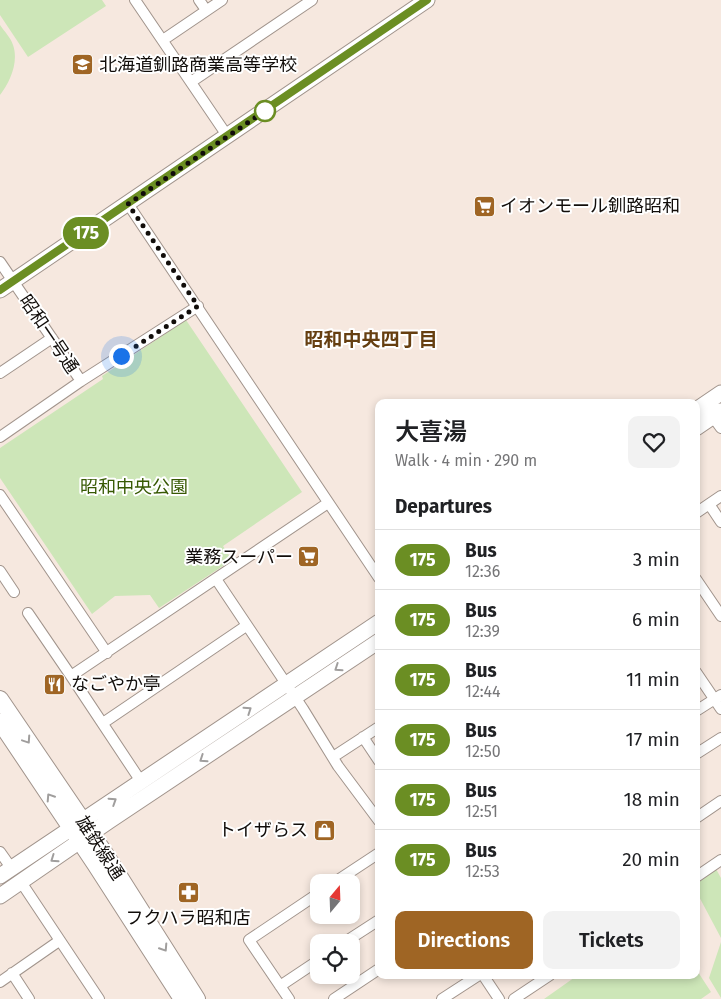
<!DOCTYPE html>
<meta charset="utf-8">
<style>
body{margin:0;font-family:"Fira Sans","Noto Sans JP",sans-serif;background:#f2f2f2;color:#202124;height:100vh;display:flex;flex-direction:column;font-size:19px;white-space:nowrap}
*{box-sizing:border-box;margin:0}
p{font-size:16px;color:#757577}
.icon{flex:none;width:28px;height:28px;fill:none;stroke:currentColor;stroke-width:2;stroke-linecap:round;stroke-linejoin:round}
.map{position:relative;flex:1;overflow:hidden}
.side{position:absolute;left:375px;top:399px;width:325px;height:580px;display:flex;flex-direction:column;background:#fff;border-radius:10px;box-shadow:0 2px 8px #0003}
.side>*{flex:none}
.badge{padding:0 10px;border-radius:16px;font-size:18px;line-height:32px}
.needle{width:32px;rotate:19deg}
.fabs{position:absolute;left:310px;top:874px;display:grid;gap:10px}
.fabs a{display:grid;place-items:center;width:50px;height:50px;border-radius:10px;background:#fff;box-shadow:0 2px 8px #0003;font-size:25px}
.you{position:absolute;width:25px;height:25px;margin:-12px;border:4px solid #fff;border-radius:50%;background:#1a73e8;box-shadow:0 0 0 8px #1a73e833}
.map>.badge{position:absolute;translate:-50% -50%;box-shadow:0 0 0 2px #fff}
h2{padding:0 20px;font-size:19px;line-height:45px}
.round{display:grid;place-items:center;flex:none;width:52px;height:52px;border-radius:10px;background:#f2f2f2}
.head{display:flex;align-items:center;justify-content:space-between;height:85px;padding:0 20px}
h1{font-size:24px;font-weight:600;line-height:38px}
.primary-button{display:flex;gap:10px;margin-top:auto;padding:10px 20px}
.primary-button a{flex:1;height:58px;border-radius:10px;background:#9f6524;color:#fff;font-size:20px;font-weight:600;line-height:58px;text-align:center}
.primary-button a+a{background:#f2f2f2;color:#202124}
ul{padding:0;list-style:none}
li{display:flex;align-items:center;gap:15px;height:60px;padding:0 20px;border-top:1px solid #e0e0e0}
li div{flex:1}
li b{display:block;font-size:19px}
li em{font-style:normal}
li .badge{min-width:55px;font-weight:700;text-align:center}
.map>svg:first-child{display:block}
.green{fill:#cde6b8}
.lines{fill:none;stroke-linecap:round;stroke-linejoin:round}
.street-casing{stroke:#a1948c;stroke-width:12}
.secondary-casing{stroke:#a1948c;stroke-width:17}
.primary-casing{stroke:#a1948c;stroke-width:18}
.street{stroke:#fff;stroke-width:10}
.secondary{stroke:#fff;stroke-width:15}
.primary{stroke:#fff;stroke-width:16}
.oneway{stroke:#a09e9d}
.line-casing{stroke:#fff;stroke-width:11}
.line{stroke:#6b8e23;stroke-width:8}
.walk{stroke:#110d0a;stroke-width:5;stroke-dasharray:0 9}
.stop-dot{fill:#fff;stroke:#6b8e23;stroke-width:2.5}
.labels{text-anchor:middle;stroke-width:4;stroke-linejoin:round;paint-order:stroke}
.poi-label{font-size:18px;fill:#110d0a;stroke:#fff;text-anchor:start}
.street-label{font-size:18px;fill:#110d0a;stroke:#fff}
.park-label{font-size:18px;fill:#375903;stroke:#fff}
.neighbourhood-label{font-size:19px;font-weight:bold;fill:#663f11;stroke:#fff}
</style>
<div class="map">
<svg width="721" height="999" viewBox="0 0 721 999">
<rect width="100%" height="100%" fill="#f6e8df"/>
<path class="green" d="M 0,0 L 102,0 L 106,6 L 28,57 L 0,15 Z
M 0,25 C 4,31 11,38 13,45 C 19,62 10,82 0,95 Z
M 186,320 L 302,492 L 223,546 L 232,560 L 159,608 L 150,595 L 115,596 L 92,614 L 0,478 L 0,448 L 103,379 L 102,376 Z
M 716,869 L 721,878 L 721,938 L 696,891 L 696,884 Z
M 721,942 L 721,998 L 709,978 Z
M 696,969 L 711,992 L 701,999 L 544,999 L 578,975 L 696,975 Z"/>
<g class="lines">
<defs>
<path id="street" d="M 135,0 L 228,137
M 199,0 L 206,10
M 163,40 L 222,0
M 191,82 L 312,0
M 128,204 L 379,578
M 0,262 L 81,381
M 0,373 L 52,338
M 713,417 L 721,428
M 0,437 L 81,381 L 198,306
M 0,495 L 107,653
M 709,504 L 721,522
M 696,513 L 721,496
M 0,571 L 14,592
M 216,579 L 303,709 L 338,766 L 379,821
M 696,579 L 721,616
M 28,613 L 71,676 L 142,783
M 696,672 L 721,709
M 71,676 L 328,503
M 696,711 L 721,695
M 103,723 L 246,626
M 363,737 L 379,761
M 696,754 L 721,738
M 333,757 L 379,727
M 696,818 L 721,801
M 0,852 L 12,869
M 696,877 L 721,860
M 21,882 L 99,999
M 335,882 L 379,853
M 345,942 L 379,920
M 12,973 L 29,999
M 483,975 L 499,999
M 0,982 L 59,941
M 280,986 L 319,960
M 289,999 L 249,940 L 319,893
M 334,999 L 379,969
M 442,999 L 479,975
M 514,999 L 550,975"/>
<path id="secondary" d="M 0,290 L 427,0
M 696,410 L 721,393
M 696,428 L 721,411
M 0,876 L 379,622
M 0,896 L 109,821 L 379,641"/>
<path id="primary" d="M 0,699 L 104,852 L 197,999
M 0,722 L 95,864 L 182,999"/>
</defs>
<use href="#street" class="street-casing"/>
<use href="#secondary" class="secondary-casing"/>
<use href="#primary" class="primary-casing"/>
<use href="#street" class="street"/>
<use href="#secondary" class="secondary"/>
<use href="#primary" class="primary"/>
</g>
<defs><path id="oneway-chevron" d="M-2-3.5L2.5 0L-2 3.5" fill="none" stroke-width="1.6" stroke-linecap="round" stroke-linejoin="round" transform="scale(1.25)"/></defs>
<g class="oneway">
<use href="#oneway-chevron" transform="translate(338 668) rotate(146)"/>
<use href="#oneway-chevron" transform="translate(248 710) rotate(-34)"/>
<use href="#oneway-chevron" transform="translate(27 740) rotate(56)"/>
<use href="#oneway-chevron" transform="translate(203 759) rotate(146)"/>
<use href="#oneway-chevron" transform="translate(50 797) rotate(-123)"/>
<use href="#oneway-chevron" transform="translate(113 801) rotate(-33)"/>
<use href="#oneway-chevron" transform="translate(54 859) rotate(145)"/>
<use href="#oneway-chevron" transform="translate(164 948) rotate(57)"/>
</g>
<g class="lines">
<defs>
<path id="line" d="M 0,290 L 427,0"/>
</defs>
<use href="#line" class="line-casing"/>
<use href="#line" class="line"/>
<path class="walk" d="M 121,356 L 198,306 L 128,204 L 268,109 L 265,111"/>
</g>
<defs>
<symbol id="school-square" viewBox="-11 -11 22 22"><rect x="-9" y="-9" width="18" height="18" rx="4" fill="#9f6524" stroke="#fff"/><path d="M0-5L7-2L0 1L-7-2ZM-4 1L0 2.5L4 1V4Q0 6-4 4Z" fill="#fff"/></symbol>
<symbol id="supermarket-square" viewBox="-11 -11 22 22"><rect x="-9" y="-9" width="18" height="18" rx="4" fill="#9f6524" stroke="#fff"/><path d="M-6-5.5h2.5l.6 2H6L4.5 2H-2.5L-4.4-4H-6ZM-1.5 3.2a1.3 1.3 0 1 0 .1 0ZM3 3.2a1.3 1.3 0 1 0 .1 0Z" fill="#fff"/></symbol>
<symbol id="restaurant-square" viewBox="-11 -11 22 22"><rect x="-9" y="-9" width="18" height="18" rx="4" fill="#9f6524" stroke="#fff"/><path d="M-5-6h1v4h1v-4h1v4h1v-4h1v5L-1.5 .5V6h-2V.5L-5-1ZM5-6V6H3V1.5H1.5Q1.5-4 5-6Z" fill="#fff"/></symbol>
<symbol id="shop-square" viewBox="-11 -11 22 22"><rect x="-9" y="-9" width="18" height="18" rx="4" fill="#9f6524" stroke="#fff"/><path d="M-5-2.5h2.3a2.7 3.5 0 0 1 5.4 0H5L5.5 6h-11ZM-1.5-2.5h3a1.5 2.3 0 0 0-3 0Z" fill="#fff"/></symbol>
<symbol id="pharmacy-square" viewBox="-11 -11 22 22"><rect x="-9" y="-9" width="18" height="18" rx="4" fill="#9f6524" stroke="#fff"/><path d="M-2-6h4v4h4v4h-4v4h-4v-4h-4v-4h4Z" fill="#fff"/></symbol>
</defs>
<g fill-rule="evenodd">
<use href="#school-square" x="70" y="52" width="25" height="25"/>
<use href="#supermarket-square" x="472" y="194" width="25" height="25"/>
<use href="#supermarket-square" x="296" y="544" width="25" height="25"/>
<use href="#restaurant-square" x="42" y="672" width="25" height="25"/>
<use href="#shop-square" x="312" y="818" width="25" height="25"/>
<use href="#pharmacy-square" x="176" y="880" width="25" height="25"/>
</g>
<circle class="stop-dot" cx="265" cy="111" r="10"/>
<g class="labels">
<g class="poi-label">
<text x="99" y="71">北海道釧路商業高等学校</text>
<text x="500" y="212">イオンモール釧路昭和</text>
<text x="293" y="563" text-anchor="end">業務スーパー</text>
<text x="71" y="690">なごやか亭</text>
<text x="308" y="836" text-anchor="end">トイザらス</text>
<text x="188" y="924" text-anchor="middle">フクハラ昭和店</text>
</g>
<g class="street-label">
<text transform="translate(49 334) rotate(56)" y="6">昭和一号通</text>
<text transform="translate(100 848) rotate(57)" y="6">雄鉄線通</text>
</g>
<g class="park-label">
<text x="134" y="493">昭和中央公園</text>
</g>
<g class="neighbourhood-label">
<text x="371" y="346">昭和中央四丁目</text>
</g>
</g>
</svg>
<div class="fabs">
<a><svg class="needle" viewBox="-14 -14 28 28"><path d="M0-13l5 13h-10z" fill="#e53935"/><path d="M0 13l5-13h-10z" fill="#757577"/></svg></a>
<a><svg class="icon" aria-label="locate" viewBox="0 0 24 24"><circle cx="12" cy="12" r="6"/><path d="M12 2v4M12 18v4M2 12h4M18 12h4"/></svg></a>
</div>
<div class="you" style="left:121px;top:356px"></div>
<b class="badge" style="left:86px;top:233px;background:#6b8e23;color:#fff">175</b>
<section class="side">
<div class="head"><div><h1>大喜湯</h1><p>Walk · 4 min · 290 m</p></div><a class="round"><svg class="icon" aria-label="heart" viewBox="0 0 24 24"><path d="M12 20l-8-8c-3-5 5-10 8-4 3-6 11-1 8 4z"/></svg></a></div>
<h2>Departures</h2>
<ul>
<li><span class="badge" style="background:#6b8e23;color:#fff">175</span><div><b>Bus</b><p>12:36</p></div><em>3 min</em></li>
<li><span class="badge" style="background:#6b8e23;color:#fff">175</span><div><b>Bus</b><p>12:39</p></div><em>6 min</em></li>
<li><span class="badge" style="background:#6b8e23;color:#fff">175</span><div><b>Bus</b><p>12:44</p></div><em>11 min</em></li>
<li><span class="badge" style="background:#6b8e23;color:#fff">175</span><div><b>Bus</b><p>12:50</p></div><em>17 min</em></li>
<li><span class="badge" style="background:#6b8e23;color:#fff">175</span><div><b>Bus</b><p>12:51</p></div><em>18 min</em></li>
<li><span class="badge" style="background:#6b8e23;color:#fff">175</span><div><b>Bus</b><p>12:53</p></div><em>20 min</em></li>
</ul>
<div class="primary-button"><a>Directions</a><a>Tickets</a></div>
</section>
</div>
